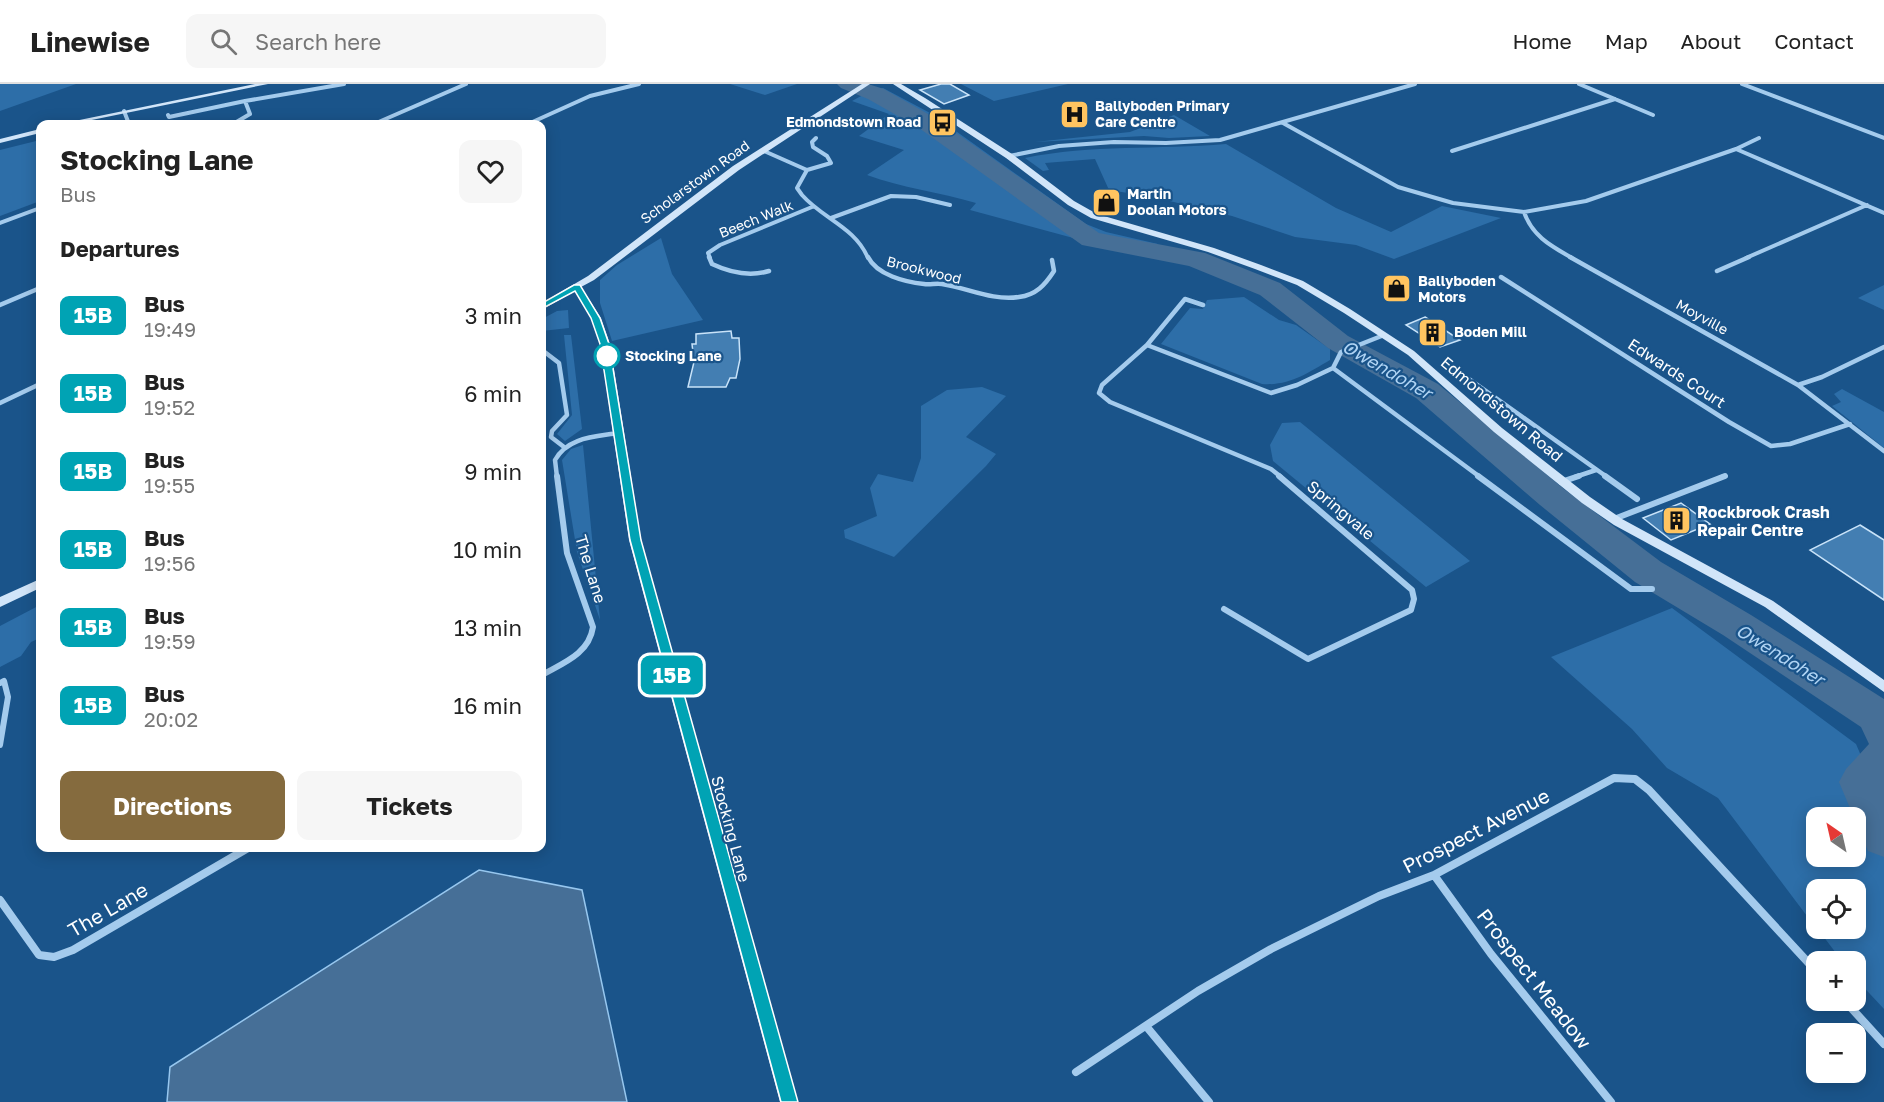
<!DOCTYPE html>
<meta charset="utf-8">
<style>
body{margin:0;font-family:"Golos Text",sans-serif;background:#f6f6f6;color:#222;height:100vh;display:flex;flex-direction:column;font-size:22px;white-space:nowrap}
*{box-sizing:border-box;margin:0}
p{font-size:20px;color:#767676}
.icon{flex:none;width:33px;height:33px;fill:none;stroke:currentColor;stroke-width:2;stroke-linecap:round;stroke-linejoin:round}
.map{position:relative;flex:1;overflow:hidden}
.details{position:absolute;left:36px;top:36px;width:510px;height:732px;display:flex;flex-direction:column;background:#fff;border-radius:12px;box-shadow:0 3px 15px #0003}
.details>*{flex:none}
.badge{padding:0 12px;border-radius:9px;font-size:21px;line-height:39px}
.needle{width:39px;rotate:326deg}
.tools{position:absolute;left:1806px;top:723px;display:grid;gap:12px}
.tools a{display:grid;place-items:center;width:60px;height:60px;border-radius:12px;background:#fff;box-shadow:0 3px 15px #0003;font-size:30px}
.map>.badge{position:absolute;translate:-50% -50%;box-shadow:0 0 0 3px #fff}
h2{padding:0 24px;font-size:22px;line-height:54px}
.round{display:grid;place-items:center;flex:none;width:63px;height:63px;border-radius:12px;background:#f6f6f6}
.head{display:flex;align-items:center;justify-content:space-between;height:102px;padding:0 24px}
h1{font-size:28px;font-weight:700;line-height:45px}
.cta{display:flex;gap:12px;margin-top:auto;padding:12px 24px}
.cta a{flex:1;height:69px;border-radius:12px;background:#856b3e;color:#fff;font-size:24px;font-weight:700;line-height:69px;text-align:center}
.cta a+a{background:#f6f6f6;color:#222}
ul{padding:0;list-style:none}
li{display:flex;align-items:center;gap:18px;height:78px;padding:0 24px}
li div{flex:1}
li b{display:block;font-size:22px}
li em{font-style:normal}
li .badge{min-width:66px;font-weight:700;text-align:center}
header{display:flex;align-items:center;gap:36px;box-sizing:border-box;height:84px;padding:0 30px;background:#fff;border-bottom:2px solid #e0e0e0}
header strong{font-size:28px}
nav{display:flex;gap:33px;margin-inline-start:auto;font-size:21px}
.search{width:420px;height:54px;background:#f6f6f6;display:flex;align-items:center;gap:15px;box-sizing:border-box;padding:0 21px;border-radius:12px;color:#767676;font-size:22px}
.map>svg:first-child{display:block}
.green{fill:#2d6ea8;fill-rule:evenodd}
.water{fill:#466f97;stroke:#97c7ef;stroke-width:1.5}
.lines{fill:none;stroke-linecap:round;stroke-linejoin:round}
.river{fill:#466f97;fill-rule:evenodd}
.building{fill:#437eb2;stroke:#c9e3f9;stroke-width:1.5}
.street-far3{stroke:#a4cbed;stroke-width:4}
.street-far2{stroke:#a4cbed;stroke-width:4.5}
.street-far1{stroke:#a4cbed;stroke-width:6}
.street{stroke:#a4cbed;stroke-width:8}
.secondary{fill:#d1e5f9;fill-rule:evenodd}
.line{fill:#00a3b4;stroke:#fff;stroke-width:1.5}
.stop-dot{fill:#fff;stroke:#00a3b4;stroke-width:3}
.labels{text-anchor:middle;stroke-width:4.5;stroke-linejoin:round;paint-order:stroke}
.far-poi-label{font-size:14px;font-weight:bold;fill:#fff;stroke:#1a548a;text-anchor:start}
.far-street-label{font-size:14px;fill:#fff;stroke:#1a548a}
.far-stop-label{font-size:14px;font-weight:bold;fill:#fff;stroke:#1a548a;text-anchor:start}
.street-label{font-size:16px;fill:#fff;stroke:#1a548a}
.poi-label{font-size:16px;font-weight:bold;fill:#fff;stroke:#1a548a;text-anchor:start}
.water-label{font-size:18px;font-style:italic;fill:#b0d4f4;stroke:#1a548a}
.near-street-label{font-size:20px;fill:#fff;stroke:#1a548a}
</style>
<header>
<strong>Linewise</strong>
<div class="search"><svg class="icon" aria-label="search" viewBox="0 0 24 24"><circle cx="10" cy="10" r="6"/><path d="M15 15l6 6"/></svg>Search here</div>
<nav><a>Home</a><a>Map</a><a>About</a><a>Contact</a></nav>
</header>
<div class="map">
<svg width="1884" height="1018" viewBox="0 0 1884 1018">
<rect width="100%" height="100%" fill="#1a548a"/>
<path class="green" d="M 0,0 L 76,0 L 0,27 Z
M 730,0 L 797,0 L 765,11 Z
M 961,0 L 1068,0 L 994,17 Z
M 883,4 L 932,30 L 1086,140 L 1106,148 L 1158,160 L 1149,171 L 1088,158 L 970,126 L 976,119 C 939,108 902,104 867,91 L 904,66 L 859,52 L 889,30 L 852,17 L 872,6 Z
M 1174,31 L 1210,52 L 1169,54 L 1144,52 L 1035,58 L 1130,48 Z
M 40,56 L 40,117 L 0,132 L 0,66 Z
M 1226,60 L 1336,124 L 1391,148 L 1442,122 L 1501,134 L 1394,175 L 1356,161 L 1295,153 L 1232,132 L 1153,113 L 1109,106 L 1095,75 L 1045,79 L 1049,86 L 1043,87 L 1025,74 C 1092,60 1158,66 1226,60 Z
M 661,154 L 672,190 L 703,236 L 612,257 L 600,219 L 600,196 L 617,181 Z
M 1884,201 L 1884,226 L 1858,214 Z
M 1244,213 L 1279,236 L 1296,241 L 1330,265 L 1330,276 C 1308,289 1289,302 1262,300 L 1161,260 L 1190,224 L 1203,225 L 1207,216 Z
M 568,226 L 569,244 L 542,247 L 542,235 L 557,227 Z
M 564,251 L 571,251 L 582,345 L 565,357 L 557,350 L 572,331 Z
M 982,303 L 1006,312 L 966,353 L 996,370 L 986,382 L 894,473 L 845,454 L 844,446 L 877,432 L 870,404 L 878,390 L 913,398 L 921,374 L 921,322 L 947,306 Z
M 1842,305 L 1884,328 L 1884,364 L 1832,322 L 1841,318 L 1834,310 Z
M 1300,338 L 1470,477 L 1426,503 L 1273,377 L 1270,361 L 1282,339 Z
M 583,361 L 600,536 L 577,468 L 562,376 L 571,365 Z
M 40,521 L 40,554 L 31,558 L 21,572 L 0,583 L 0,542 Z
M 1672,524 L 1856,660 L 1884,725 L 1884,925 L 1856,895 L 1856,878 L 1842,877 L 1817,844 L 1856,844 L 1856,806 L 1816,806 L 1816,844 L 1718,714 L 1667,684 L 1632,645 L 1551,573 ZM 1816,734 L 1856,734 L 1856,772 L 1816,772 Z"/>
<path class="water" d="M 479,786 L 582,806 L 627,1018 L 167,1018 L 170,983 Z"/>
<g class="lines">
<path class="river" d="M 837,0 L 868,0 L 884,5 L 935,34 L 1099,149 L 1205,169 L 1280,199 L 1348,252 L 1438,300 L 1564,405 L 1661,478 L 1751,531 L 1884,615 L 1884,773 L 1868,767 L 1839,698 L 1846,685 L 1869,660 L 1861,643 L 1723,551 L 1635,498 L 1540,421 L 1416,314 L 1328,264 L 1260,211 L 1189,182 L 1082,161 L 919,44 L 868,15 L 841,4 Z"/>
</g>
<path class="building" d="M 941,0 L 950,0 L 969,11 L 944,20 L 920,6 Z
M 1425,233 L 1460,256 L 1440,263 L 1406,241 Z
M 731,247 L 732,254 L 739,254 L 740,275 L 736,294 L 730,294 L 726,303 L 688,303 L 694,278 L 692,260 L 696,260 L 696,250 Z
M 1681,419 L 1710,440 L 1671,456 L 1643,434 Z
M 1860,441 L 1884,456 L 1884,516 L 1810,466 Z"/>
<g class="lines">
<path class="street-far3" d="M 1579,0 L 1653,31
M 1742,0 L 1884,54
M 124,27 L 129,40
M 168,31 L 169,33 L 245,17
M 1283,39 L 1398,103 L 1453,119 L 1524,128 L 1586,117 L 1736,65 L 1759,54
M 233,40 L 250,30 L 245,17 L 344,0
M 374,40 L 466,0
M 528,40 L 590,12 L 639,0
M 1736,65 L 1884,129
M 764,67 L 807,86 L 797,104 L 802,111 C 823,135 855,143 868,174
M 1452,67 L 1615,15
M 1009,72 L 1059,62 L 1114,58 L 1166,59 L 1220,56 L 1415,0
M 807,86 L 831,79 L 827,72 L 813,63 L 812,58 L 816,54
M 1524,128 C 1532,152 1551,162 1572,174
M 831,134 L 891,112 L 916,113 L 950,121
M 0,139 L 40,124
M 710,174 L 708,169 L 720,161 L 812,123
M 1746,174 L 1867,121"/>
<path class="street-far2" d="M 709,173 L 712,180 C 731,189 749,193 769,187
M 868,173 C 877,191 905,198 924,200 C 930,201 936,199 942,200 C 968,204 992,217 1019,213 C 1036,211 1045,201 1054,187 L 1052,176
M 1570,173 L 1798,301 L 1822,293 L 1884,263
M 1717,187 L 1749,173
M 1501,193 L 1729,338 L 1771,362 L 1790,360 L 1850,340
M 0,221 L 40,204
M 1203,221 L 1185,215 L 1147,261 L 1102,301 L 1099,309 L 1110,318 L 1271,385 L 1281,393
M 1147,261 L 1271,309 L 1297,301 L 1333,284 L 1341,268 L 1384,251
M 542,266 L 559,279 L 567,331 L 552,347 L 551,353 L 564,363
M 1333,284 L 1480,393
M 1462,290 L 1607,393
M 1798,301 L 1884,367
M 0,319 L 40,300
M 557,393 L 555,376 C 568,353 594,353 618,349
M 1575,393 L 1596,386
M 1722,393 L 1725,392"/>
<path class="street-far1" d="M 1478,392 L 1631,505 L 1652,505
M 1605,392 L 1637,415
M 1561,398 L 1579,392
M 1614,435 L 1725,392
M 1224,525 L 1308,575 L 1411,526 L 1414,515 L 1412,506 L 1279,392
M 542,591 C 563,579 589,570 593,543 L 567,469 L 557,392
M 0,599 L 4,597 L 8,613 L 0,661"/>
<path class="street" d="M 1434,791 L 1491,870 L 1611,1018
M 0,816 L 39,871 L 54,873 L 73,866 L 248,764
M 1844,916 L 1884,960
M 1146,942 L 1209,1018
M 1076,988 L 1198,907 L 1271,865 L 1379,812 L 1434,791 L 1614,694 L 1635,695 L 1649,706 L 1816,887"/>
<path class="secondary" d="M 255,0 L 268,0 L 72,40 L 60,40 Z
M 862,0 L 870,0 L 739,86 L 594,196 L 581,203 L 601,234 L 610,260 L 641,456 L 798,1018 L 780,1018 L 629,456 L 600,260 L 591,234 L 575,207 L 545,224 L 542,225 L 542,219 L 588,192 L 733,82 Z
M 893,0 L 901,0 L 925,14 L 1012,70 L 1074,117 L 1097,130 L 1214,164 L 1261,181 L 1303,197 L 1350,225 L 1414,267 L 1502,344 L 1590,413 L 1622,435 L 1773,517 L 1884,596 L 1884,608 L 1765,523 L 1614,441 L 1582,419 L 1494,348 L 1408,271 L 1344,229 L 1297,201 L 1255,185 L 1208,168 L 1091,134 L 1068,121 L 1006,74 Z
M 40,45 L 40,49 L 0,59 L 0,55 Z
M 40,495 L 40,504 L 0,523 L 0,513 Z"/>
</g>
<path class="line" d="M 574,201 L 580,201 L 600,234 L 609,260 L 641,456 L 798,1018 L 781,1018 L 630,456 L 600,260 L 591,234 L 575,207 L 545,223 L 537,222 Z"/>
<defs>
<symbol id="hospital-square" viewBox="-11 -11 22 22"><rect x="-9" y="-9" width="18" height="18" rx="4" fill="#ffc460" stroke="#1a548a"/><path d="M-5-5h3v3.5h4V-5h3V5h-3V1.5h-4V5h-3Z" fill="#111"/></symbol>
<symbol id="bus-square" viewBox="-11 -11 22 22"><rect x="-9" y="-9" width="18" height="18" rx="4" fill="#ffc460" stroke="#1a548a"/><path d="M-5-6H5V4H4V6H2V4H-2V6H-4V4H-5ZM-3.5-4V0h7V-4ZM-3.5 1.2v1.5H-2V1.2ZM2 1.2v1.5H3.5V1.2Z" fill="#111"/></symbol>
<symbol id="shop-square" viewBox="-11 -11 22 22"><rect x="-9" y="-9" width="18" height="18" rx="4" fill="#ffc460" stroke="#1a548a"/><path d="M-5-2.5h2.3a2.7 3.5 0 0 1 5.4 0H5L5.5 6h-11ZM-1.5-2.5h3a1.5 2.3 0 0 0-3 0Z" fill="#111"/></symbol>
<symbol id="building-square" viewBox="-11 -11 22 22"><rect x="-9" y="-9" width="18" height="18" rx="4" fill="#ffc460" stroke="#1a548a"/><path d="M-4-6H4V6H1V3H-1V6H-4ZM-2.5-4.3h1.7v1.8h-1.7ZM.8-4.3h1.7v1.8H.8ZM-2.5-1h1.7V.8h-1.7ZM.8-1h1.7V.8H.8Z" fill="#111"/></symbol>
</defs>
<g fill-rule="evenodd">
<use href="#hospital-square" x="1058" y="14" width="33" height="33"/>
<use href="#bus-square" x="926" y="22" width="33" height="33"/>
<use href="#shop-square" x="1090" y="102" width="33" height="33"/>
<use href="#shop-square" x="1380" y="188" width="33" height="33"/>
<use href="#building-square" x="1416" y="232" width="33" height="33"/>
<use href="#building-square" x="1660" y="420" width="33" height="33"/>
</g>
<circle class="stop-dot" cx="607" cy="272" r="12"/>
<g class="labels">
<g class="far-poi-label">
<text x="1095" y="27">Ballyboden Primary<tspan x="1095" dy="16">Care Centre</tspan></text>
<text x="921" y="43" text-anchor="end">Edmondstown Road</text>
<text x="1127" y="115">Martin<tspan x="1127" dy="16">Doolan Motors</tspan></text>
<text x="1418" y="202">Ballyboden<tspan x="1418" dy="16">Motors</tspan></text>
<text x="1454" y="253">Boden Mill</text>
</g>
<g class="far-street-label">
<text transform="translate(695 98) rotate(-36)" y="5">Scholarstown Road</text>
<text transform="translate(756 135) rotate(-22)" y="5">Beech Walk</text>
<text transform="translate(924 186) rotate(14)" y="5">Brookwood</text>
<text transform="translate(1702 233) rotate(29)" y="5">Moyville</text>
</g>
<g class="far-stop-label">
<text x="625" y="277">Stocking Lane</text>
</g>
<g class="street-label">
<text transform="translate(1677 289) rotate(33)" y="6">Edwards Court</text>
<text transform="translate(1502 325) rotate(40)" y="6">Edmondstown Road</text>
<text transform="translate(1341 426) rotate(40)" y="6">Springvale</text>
<text transform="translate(591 485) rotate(73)" y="6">The Lane</text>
<text transform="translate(731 745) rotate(75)" y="6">Stocking Lane</text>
</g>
<g class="poi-label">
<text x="1697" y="434">Rockbrook Crash<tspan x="1697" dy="18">Repair Centre</tspan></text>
</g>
<g class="water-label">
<text transform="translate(1387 286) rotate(30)" y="6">Owendoher</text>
<text transform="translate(1780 571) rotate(32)" y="6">Owendoher</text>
</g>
<g class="near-street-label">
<text transform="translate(1476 747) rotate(-27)" y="7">Prospect Avenue</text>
<text transform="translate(108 826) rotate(-30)" y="7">The Lane</text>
<text transform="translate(1534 895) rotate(52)" y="7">Prospect Meadow</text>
</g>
</g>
</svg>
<div class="tools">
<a><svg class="needle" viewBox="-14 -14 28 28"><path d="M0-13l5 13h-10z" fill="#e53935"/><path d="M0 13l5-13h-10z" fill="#767676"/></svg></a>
<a><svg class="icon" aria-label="locate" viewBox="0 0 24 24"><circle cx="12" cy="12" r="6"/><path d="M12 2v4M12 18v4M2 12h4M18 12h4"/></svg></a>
<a>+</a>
<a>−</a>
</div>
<b class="badge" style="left:672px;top:591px;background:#00a3b4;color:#fff">15B</b>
<section class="details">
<div class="head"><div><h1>Stocking Lane</h1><p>Bus</p></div><a class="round"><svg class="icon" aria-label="heart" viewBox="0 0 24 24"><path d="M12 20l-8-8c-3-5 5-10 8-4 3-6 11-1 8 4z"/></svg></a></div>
<h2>Departures</h2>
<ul>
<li><span class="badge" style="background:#00a3b4;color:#fff">15B</span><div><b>Bus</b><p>19:49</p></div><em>3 min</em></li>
<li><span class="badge" style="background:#00a3b4;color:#fff">15B</span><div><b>Bus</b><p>19:52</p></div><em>6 min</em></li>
<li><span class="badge" style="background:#00a3b4;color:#fff">15B</span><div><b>Bus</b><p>19:55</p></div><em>9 min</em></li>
<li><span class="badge" style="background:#00a3b4;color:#fff">15B</span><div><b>Bus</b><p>19:56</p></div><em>10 min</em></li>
<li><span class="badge" style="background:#00a3b4;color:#fff">15B</span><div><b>Bus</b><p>19:59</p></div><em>13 min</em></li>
<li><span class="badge" style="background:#00a3b4;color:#fff">15B</span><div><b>Bus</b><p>20:02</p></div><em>16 min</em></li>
</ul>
<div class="cta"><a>Directions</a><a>Tickets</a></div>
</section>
</div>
